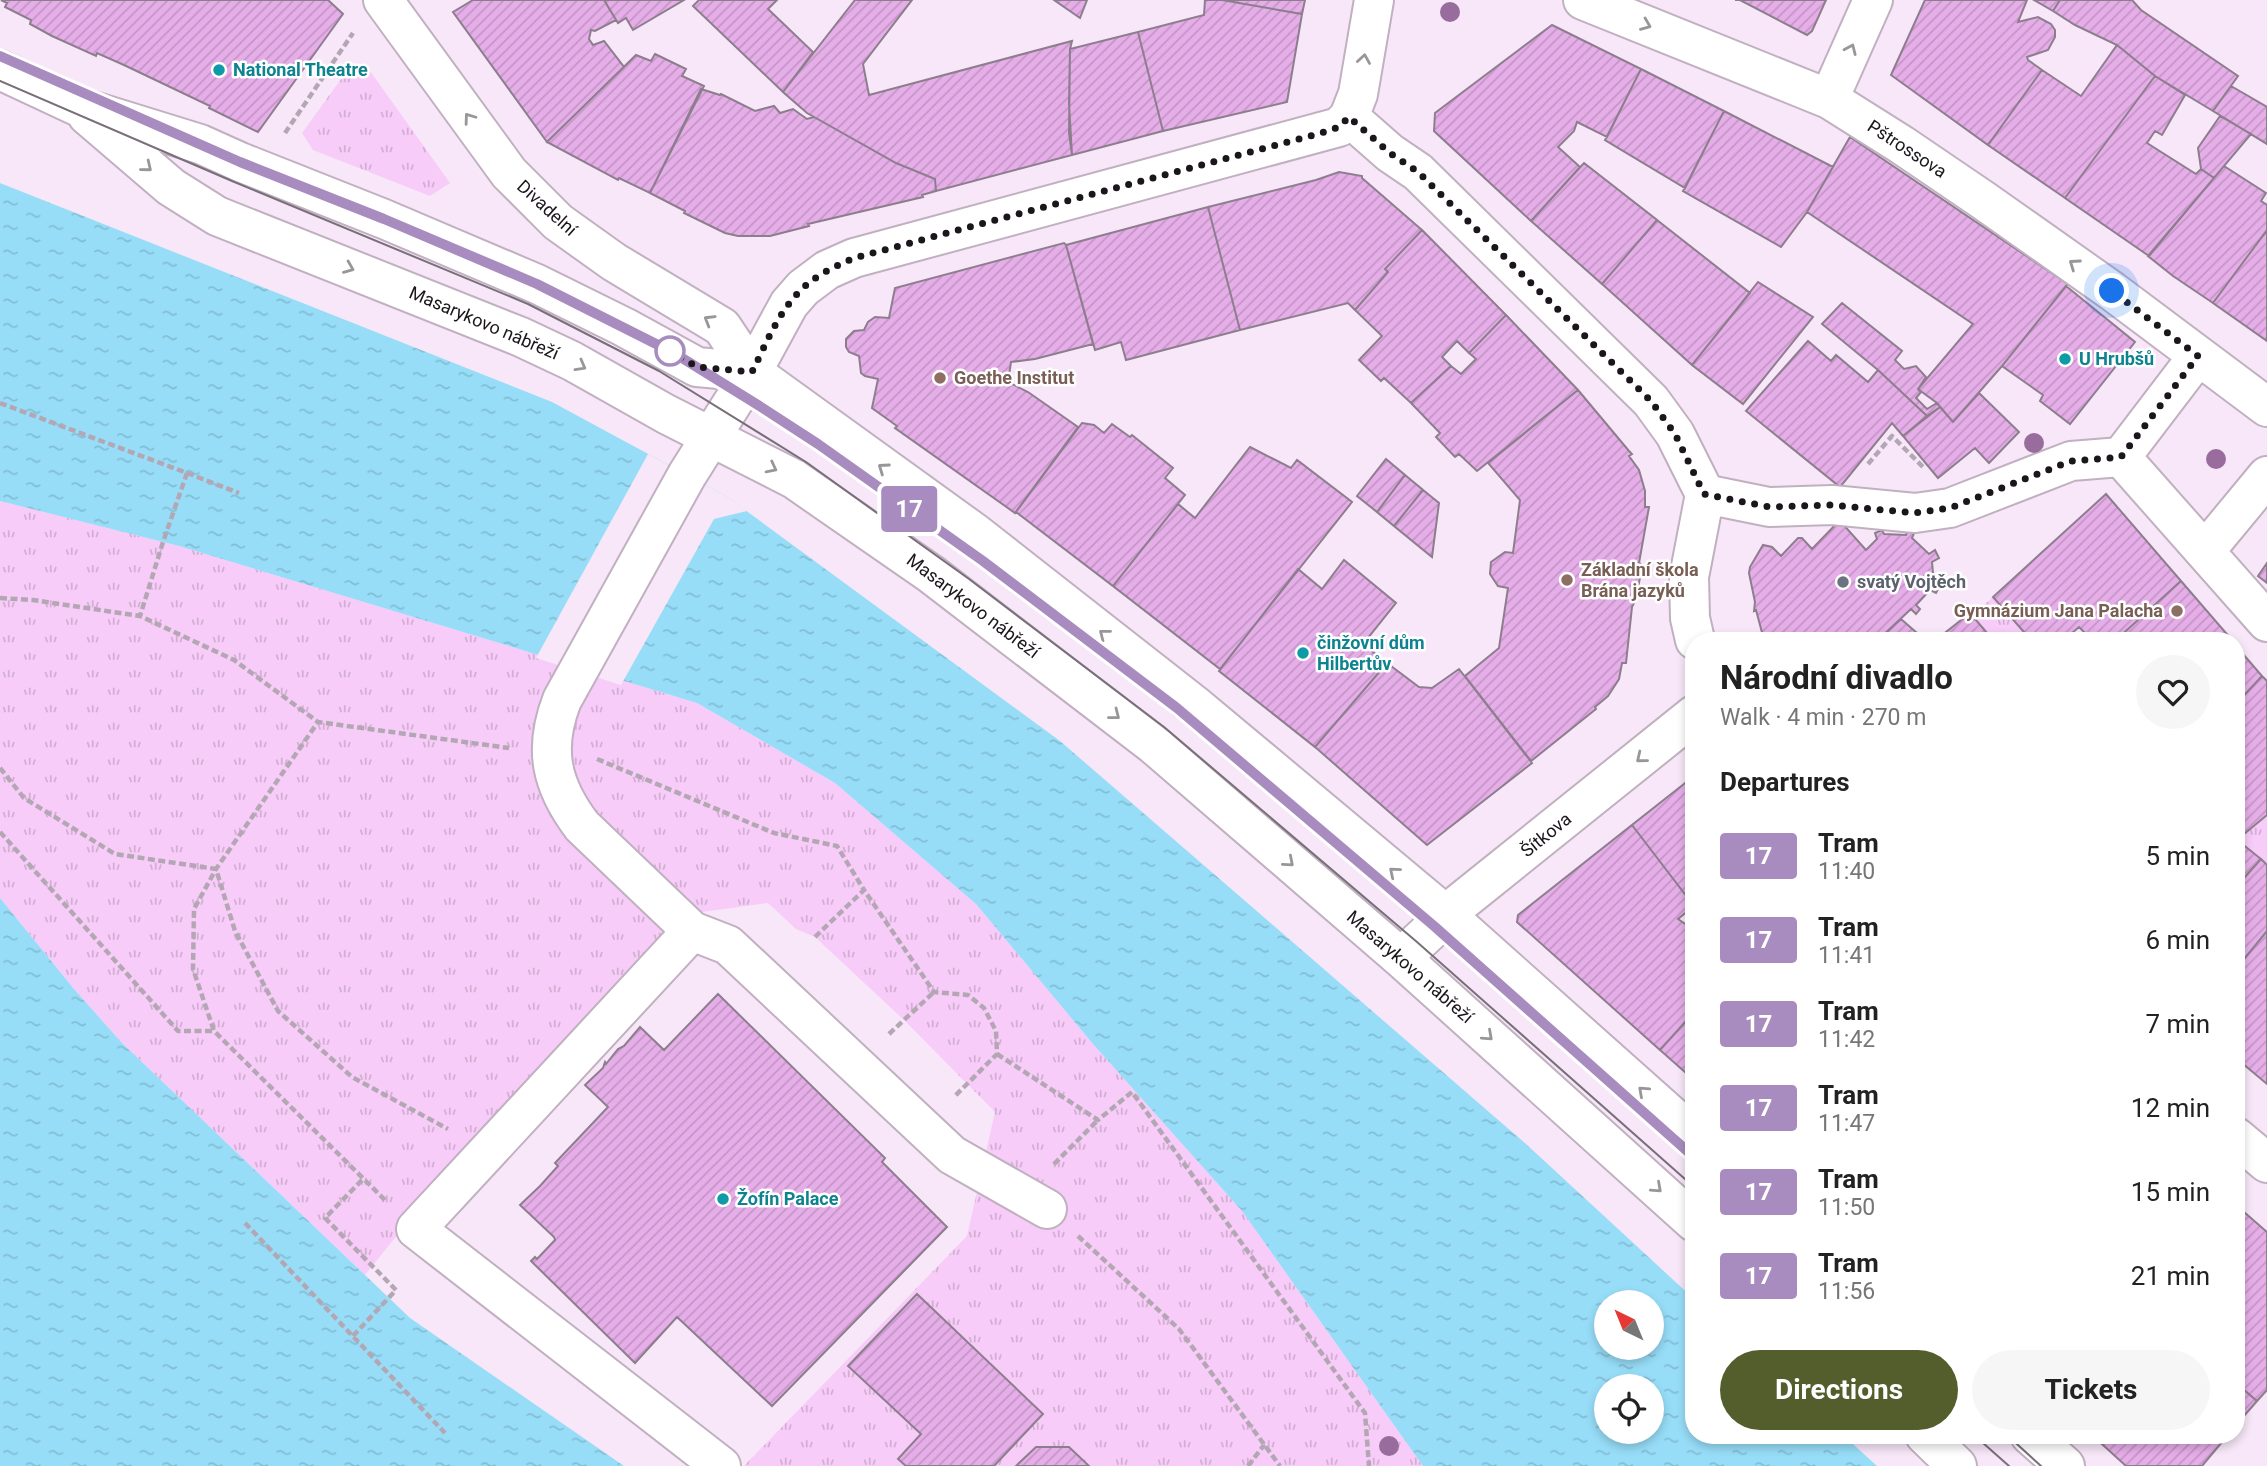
<!DOCTYPE html>
<meta charset="utf-8">
<style>
body{margin:0;font-family:Roboto,sans-serif;background:#f6f6f6;color:#222;height:100vh;display:flex;flex-direction:column;font-size:26px;white-space:nowrap}
*{box-sizing:border-box;margin:0}
p{font-size:23px;color:#767676}
.icon{flex:none;width:38px;height:38px;fill:none;stroke:currentColor;stroke-width:2;stroke-linecap:round;stroke-linejoin:round}
.map{position:relative;flex:1;overflow:hidden}
.sheet{position:absolute;left:1685px;top:632px;width:560px;height:812px;display:flex;flex-direction:column;background:#fff;border-radius:28px;box-shadow:0 4px 10px #0003}
.sheet>*{flex:none}
.badge{padding:0 14px;border-radius:5px;font-size:24px;line-height:46px}
.needle{width:46px;rotate:317deg}
.fabs{position:absolute;left:1594px;top:1290px;display:grid;gap:14px}
.fabs a{display:grid;place-items:center;width:70px;height:70px;border-radius:50%;background:#fff;box-shadow:0 4px 10px #0003;font-size:35px}
.you{position:absolute;width:35px;height:35px;margin:-18px;border:5px solid #fff;border-radius:50%;background:#1a73e8;box-shadow:0 0 0 10px #1a73e833}
.map>.badge{position:absolute;translate:-50% -50%;box-shadow:0 0 0 4px #fff}
h2{padding:0 35px;font-size:26px;line-height:63px}
.round{display:grid;place-items:center;flex:none;width:74px;height:74px;border-radius:37px;background:#f6f6f6}
.headline{display:flex;align-items:center;justify-content:space-between;height:119px;padding:0 35px}
h1{font-size:33px;font-weight:700;line-height:52px}
.action{display:flex;gap:14px;margin-top:auto;padding:14px 35px}
.action a{flex:1;height:80px;border-radius:42px;background:#545d2c;color:#fff;font-size:28px;font-weight:700;line-height:80px;text-align:center}
.action a+a{background:#f6f6f6;color:#222}
ul{padding:0;list-style:none}
li{display:flex;align-items:center;gap:21px;height:84px;padding:0 35px}
li div{flex:1}
li b{display:block;font-size:26px}
li em{font-style:normal}
li .badge{min-width:77px;font-weight:700;text-align:center}
.map>svg:first-child{display:block}
.grass{fill:url(#grass-tufts)}
.water{fill:url(#water-ripples);fill-rule:evenodd}
.pier{fill:#f7e7f8}
.building{fill:url(#building-hatch);stroke:#8d7e8e;stroke-width:2}
.lines{fill:none;stroke-linecap:round;stroke-linejoin:round}
.minor-casing{stroke:#c0b0c0;stroke-width:42}
.path{stroke:#b4a7b4;stroke-width:4.5;stroke-dasharray:7 3.5;stroke-linecap:butt}
.minor{stroke:#fff;stroke-width:38}
.tram{stroke:#786f79;stroke-width:2}
.tree{fill:#986c9c}
.oneway{stroke:#989698}
.line-casing{stroke:#fff;stroke-width:16}
.line{stroke:#a88cbf;stroke-width:10}
.walk{stroke:#1b161b;stroke-width:7;stroke-dasharray:0 12.6}
.culture-dot{fill:#0f9aa8;stroke:#fff;stroke-width:2.5}
.stop-dot{fill:#fff;stroke:#a88cbf;stroke-width:3.5}
.education-dot{fill:#8d6e63;stroke:#fff;stroke-width:2.5}
.worship-dot{fill:#6b7280;stroke:#fff;stroke-width:2.5}
.labels{text-anchor:middle;stroke-width:5;stroke-linejoin:round;paint-order:stroke}
.culture-label{font-size:18px;font-weight:bold;fill:#0d838f;stroke:#fff;text-anchor:start}
.street-label{font-size:18px;fill:#1b161b;stroke:#fff}
.education-label{font-size:18px;font-weight:bold;fill:#785e54;stroke:#fff;text-anchor:start}
.worship-label{font-size:18px;font-weight:bold;fill:#5b616d;stroke:#fff;text-anchor:start}
</style>
<div class="map">
<svg width="2267" height="1466" viewBox="0 0 2267 1466">
<defs>
<pattern id="grass-tufts" width="24" height="20" patternUnits="userSpaceOnUse" patternTransform="scale(1.75)"><rect width="24" height="20" fill="#f7ccf8"/><path d="M3 7l-1-3M5 7V3M7 7l1-3M15 17l-1-3M17 17v-4M19 17l1-3" fill="none" stroke="#d3aed4"/></pattern>
<pattern id="water-ripples" width="26" height="14" patternUnits="userSpaceOnUse" patternTransform="scale(1.75)"><rect width="26" height="14" fill="#97ddf8"/><path d="M2 4q2-2 4 0t4 0M15 11q2-2 4 0t4 0" fill="none" stroke="#82bdd4"/></pattern>
<pattern id="building-hatch" width="6" height="6" patternUnits="userSpaceOnUse" patternTransform="scale(1.75)"><rect width="6" height="6" fill="#e6aee8"/><path d="M-1 1l2-2M0 6l6-6M5 7l2-2" fill="none" stroke="#c595c6"/></pattern>
</defs>
<rect width="100%" height="100%" fill="#f7e7f8"/>
<path class="grass" d="M 349,68 L 370,71 L 450,183 L 430,196 L 313,150 L 302,133 Z
M 0,501 L 179,546 L 697,703 L 835,783 L 976,904 L 1093,1044 L 1242,1211 L 1423,1466 L 744,1466 L 967,1236 L 995,1112 L 904,1020 L 815,937 L 796,929 L 768,903 L 695,913 L 638,966 L 394,1239 L 365,1275 L 122,1043 L 74,989 L 0,898 Z
M 1993,597 L 2031,640 L 1993,640 L 1972,615 Z
M 2267,815 L 2267,865 L 2237,840 Z"/>
<path class="water" d="M 0,183 L 552,402 L 726,496 L 1060,741 L 1526,1144 L 1694,1299 L 1694,1435 L 1843,1435 L 1877,1466 L 1423,1466 L 1242,1211 L 1093,1044 L 976,904 L 835,783 L 697,703 L 179,546 L 0,501 ZM 1606,1302 L 1652,1302 L 1652,1348 L 1606,1348 ZM 1606,1386 L 1652,1386 L 1652,1432 L 1606,1432 Z
M 0,898 L 74,989 L 122,1043 L 410,1318 L 624,1466 L 0,1466 Z"/>
<path class="pier" d="M 648,454 L 726,496 L 747,511 L 714,519 L 621,685 L 536,658 Z"/>
<path class="building" d="M 1,0 L 328,0 L 343,14 L 258,132 L 209,108 L 210,106 L 124,65 L 97,53 L 96,56 L 52,36 L 30,24 L 31,20 L 5,7 L 7,3 Z
M 473,0 L 604,0 L 616,20 L 595,31 L 591,30 L 589,39 L 593,45 L 604,41 L 624,67 L 547,142 L 453,12 Z
M 604,0 L 684,0 L 633,30 L 626,18 L 618,23 Z
M 699,0 L 777,0 L 768,9 L 813,52 L 783,92 L 693,6 Z
M 855,0 L 912,0 L 863,64 L 869,95 L 1072,41 L 1070,49 L 1069,103 L 1072,155 L 936,191 L 935,179 L 896,163 L 807,113 L 783,92 Z
M 1054,0 L 1087,0 L 1080,18 Z
M 1205,0 L 1222,0 L 1302,14 L 1287,102 L 1163,131 L 1138,32 L 1204,15 Z
M 1222,0 L 1305,0 L 1302,14 Z
M 1735,0 L 1826,0 L 1812,31 L 1807,35 L 1740,0 Z
M 1925,0 L 2027,0 L 2018,22 L 2038,17 L 2051,24 L 2055,30 L 2055,37 L 2048,50 L 2027,57 L 2028,60 L 2042,70 L 1988,145 L 1891,75 Z
M 2034,0 L 2060,0 L 2053,11 Z
M 2060,0 L 2132,0 L 2141,10 L 2238,76 L 2213,111 L 2155,76 L 2117,45 L 2075,25 L 2053,11 Z
M 1552,25 L 1641,69 L 1607,137 L 1577,122 L 1574,131 L 1558,147 L 1580,167 L 1531,221 L 1434,131 L 1435,113 Z
M 1138,32 L 1163,131 L 1072,155 L 1069,133 L 1070,49 Z
M 2117,45 L 2155,76 L 2065,198 L 1988,145 L 2042,70 L 2081,96 Z
M 655,54 L 686,69 L 682,76 L 704,86 L 650,193 L 619,178 L 618,180 L 547,142 L 636,55 L 651,61 Z
M 1641,69 L 1724,111 L 1685,188 L 1605,140 Z
M 2155,76 L 2185,95 L 2162,135 L 2155,131 L 2147,143 L 2196,174 L 2201,169 L 2214,178 L 2149,256 L 2065,198 Z
M 2231,86 L 2267,107 L 2267,144 L 2213,111 Z
M 701,89 L 720,95 L 721,94 L 755,111 L 774,106 L 780,113 L 793,109 L 807,119 L 814,117 L 896,163 L 935,179 L 936,191 L 922,195 L 923,197 L 808,224 L 809,226 L 770,236 L 738,236 L 725,233 L 684,213 L 685,211 L 650,193 Z
M 1724,111 L 1833,167 L 1807,212 L 1781,247 L 1683,191 Z
M 2220,116 L 2251,134 L 2214,178 L 2201,169 L 2198,148 Z
M 1850,137 L 2068,284 L 2002,366 L 1953,422 L 1937,403 L 1918,389 L 1973,324 L 1807,212 Z
M 1584,163 L 1657,220 L 1602,284 L 1531,221 Z
M 2224,166 L 2266,193 L 2261,201 L 2267,205 L 2267,230 L 2213,303 L 2173,276 L 2148,256 Z
M 1339,172 L 1362,176 L 1362,178 L 1422,230 L 1385,269 L 1388,272 L 1355,310 L 1348,303 L 1240,330 L 1208,207 L 1316,180 Z
M 1208,207 L 1240,330 L 1126,360 L 1121,342 L 1095,350 L 1066,245 Z
M 1657,220 L 1750,293 L 1692,365 L 1602,284 Z
M 1422,230 L 1506,315 L 1469,353 L 1457,341 L 1442,357 L 1451,366 L 1411,403 L 1384,378 L 1381,381 L 1359,360 L 1382,336 L 1355,310 L 1388,272 L 1385,269 Z
M 2267,230 L 2267,341 L 2213,303 Z
M 1064,243 L 1066,245 L 1093,344 L 1035,359 L 1011,362 L 1008,382 L 1028,392 L 1078,427 L 1015,513 L 895,428 L 897,426 L 872,408 L 878,379 L 865,376 L 861,373 L 859,356 L 849,352 L 846,347 L 846,339 L 854,331 L 864,330 L 868,322 L 875,317 L 889,318 L 895,288 Z
M 1758,282 L 1813,317 L 1743,404 L 1692,365 Z
M 2066,286 L 2135,342 L 2070,424 L 2040,401 L 2043,395 L 2002,366 Z
M 1842,303 L 1902,351 L 1895,360 L 1904,369 L 1916,366 L 1926,377 L 1918,389 L 1921,392 L 1916,398 L 1927,409 L 1937,403 L 1940,407 L 1927,416 L 1878,370 L 1822,324 Z
M 1506,315 L 1578,390 L 1477,471 L 1459,454 L 1455,457 L 1436,437 L 1440,433 L 1411,403 L 1451,366 L 1461,374 L 1476,359 L 1469,353 Z
M 1808,341 L 1831,361 L 1836,355 L 1868,382 L 1878,370 L 1927,416 L 1903,436 L 1892,423 L 1840,487 L 1746,411 Z
M 1578,390 L 1629,451 L 1632,454 L 1629,456 L 1639,470 L 1645,491 L 1645,507 L 1649,507 L 1639,563 L 1641,564 L 1641,572 L 1636,599 L 1632,607 L 1626,663 L 1622,663 L 1619,679 L 1608,696 L 1595,707 L 1596,709 L 1531,761 L 1465,676 L 1499,648 L 1508,588 L 1498,586 L 1490,574 L 1491,562 L 1505,552 L 1513,553 L 1520,500 L 1488,463 Z
M 1979,393 L 2019,432 L 1989,463 L 1975,448 L 1938,478 L 1903,436 L 1940,407 L 1953,422 Z
M 1082,423 L 1094,425 L 1104,433 L 1112,424 L 1130,437 L 1132,435 L 1173,468 L 1165,478 L 1185,495 L 1113,586 L 1016,512 Z
M 1250,447 L 1291,468 L 1297,460 L 1352,502 L 1220,669 L 1113,586 L 1178,504 L 1195,518 Z
M 1386,459 L 1405,475 L 1377,512 L 1357,496 Z
M 1405,475 L 1423,490 L 1394,526 L 1377,512 Z
M 1423,490 L 1439,503 L 1432,557 L 1394,526 Z
M 2106,494 L 2181,581 L 2116,640 L 2092,640 L 2079,627 L 2064,640 L 2031,640 L 1993,597 Z
M 1838,522 L 1841,522 L 1866,550 L 1877,539 L 1875,533 L 1882,530 L 1884,534 L 1906,535 L 1908,529 L 1915,531 L 1912,538 L 1929,554 L 1935,550 L 1939,558 L 1932,562 L 1934,583 L 1940,585 L 1936,593 L 1930,590 L 1916,605 L 1920,609 L 1916,614 L 1911,609 L 1878,640 L 1764,640 L 1756,610 L 1754,611 L 1755,602 L 1749,573 L 1750,567 L 1763,545 L 1772,547 L 1781,556 L 1798,538 L 1802,538 L 1812,549 Z
M 1344,560 L 1396,603 L 1363,644 L 1387,663 L 1315,747 L 1219,671 L 1298,569 L 1322,589 Z
M 2267,563 L 2267,583 L 2258,576 Z
M 2181,581 L 2232,640 L 2116,640 Z
M 1970,613 L 1993,640 L 1936,640 Z
M 1901,619 L 1925,640 L 1878,640 Z
M 2236,646 L 2262,676 L 2236,704 Z
M 1387,663 L 1419,687 L 1432,688 L 1459,669 L 1532,763 L 1427,845 L 1315,747 Z
M 2262,676 L 2267,681 L 2267,815 L 2237,840 L 2236,704 Z
M 1694,776 L 1694,906 L 1632,825 Z
M 1632,825 L 1694,906 L 1678,919 L 1694,930 L 1694,1012 L 1660,1050 L 1517,922 L 1518,915 Z
M 2236,839 L 2261,859 L 2236,887 Z
M 2261,859 L 2267,865 L 2267,931 L 2236,969 L 2236,887 Z
M 2267,931 L 2267,1084 L 2236,1058 L 2236,969 Z
M 718,994 L 885,1158 L 882,1162 L 947,1227 L 772,1406 L 677,1317 L 635,1363 L 531,1261 L 535,1257 L 537,1259 L 555,1240 L 554,1237 L 520,1205 L 540,1186 L 558,1166 L 555,1163 L 608,1107 L 585,1085 L 603,1068 L 605,1062 L 606,1064 L 618,1049 L 624,1046 L 640,1027 L 664,1050 Z
M 1694,1012 L 1694,1080 L 1660,1050 Z
M 2236,1205 L 2267,1232 L 2267,1390 L 2257,1401 L 2236,1383 Z
M 917,1294 L 1043,1414 L 994,1466 L 906,1466 L 898,1459 L 921,1434 L 848,1366 Z
M 2236,1383 L 2257,1401 L 2236,1425 Z
M 2092,1435 L 2228,1435 L 2202,1466 L 2126,1466 Z
M 1036,1447 L 1069,1447 L 1089,1466 L 1016,1466 Z"/>
<g class="lines">
<defs>
<path id="minor" d="M 383,0 L 509,173 L 558,222 L 614,262 L 722,327 L 752,372
M 1583,0 L 1829,99 L 1902,145 L 1983,200 L 2112,291 L 2267,407
M 0,70 L 77,106 L 200,144 L 240,162 L 384,219 L 537,284 L 624,327 L 697,367 L 752,372 L 975,533 L 1197,707 L 1446,915 L 1694,1136
M 1829,99 L 1873,0
M 87,115 L 171,187 L 217,216 L 521,337 L 572,361 L 666,414 L 794,479 L 931,574 L 1154,745 L 1401,958 L 1694,1222
M 1349,117 L 1390,153 L 1418,172 L 1651,401 L 1675,434 L 1705,494 L 1689,577 L 1690,618 L 1695,640
M 2121,457 L 2198,356
M 1705,494 L 1769,507 L 1832,505 L 1915,513 L 1950,508 L 2071,461 L 2121,457 L 2267,622
M 2205,551 L 2267,476
M 692,931 L 728,945 L 952,1155 L 1047,1209
M 1401,958 L 1461,902 L 1694,715
M 2236,1137 L 2267,1163
M 1925,1435 L 1957,1466
M 2030,1435 L 2065,1466
M 721,1466 L 416,1229 L 692,931 L 582,826 C 551,785 543,749 562,700 L 687,475 L 752,372 L 789,304 L 803,288 L 827,270 L 854,258 L 1339,127 L 1349,117 L 1358,94 L 1374,0"/>
</defs>
<use href="#minor" class="minor-casing"/>
<path class="path" d="M 285,133 L 353,33
M 0,403 L 187,473 L 163,542 L 140,616
M 1868,464 L 1892,436 L 1924,468
M 187,473 L 239,493
M 0,598 L 33,600 L 140,616 L 234,660 L 318,722
M 597,759 L 774,833 L 837,846 L 864,890
M 0,768 L 24,798 L 115,854 L 216,869 L 235,931 L 278,1011 L 352,1077 L 448,1129
M 0,832 L 178,1031 L 214,1031
M 815,937 L 864,890 L 934,992 L 968,995 L 984,1008 L 996,1031 L 997,1054 L 954,1097
M 889,1034 L 934,992
M 997,1054 L 1098,1120 L 1132,1092 L 1365,1413 L 1369,1466
M 1054,1164 L 1098,1120
M 385,1200 L 214,1031 L 193,969 L 194,909 L 216,869 L 318,722 L 509,748
M 245,1223 L 445,1433
M 1078,1236 L 1179,1329 L 1280,1466
M 353,1336 L 396,1290 L 325,1218 L 363,1179
M 1248,1466 L 1264,1445"/>
<use href="#minor" class="minor"/>
<path class="tram" d="M 0,56 L 240,162 L 384,219 L 537,284 L 624,327 L 739,392 L 818,444 L 983,561 L 1177,708 L 1434,926 L 1694,1157
M 0,81 L 232,181 L 528,304 L 659,371 L 806,462 L 969,579 L 1164,727 L 1417,942 L 1694,1187
M 1974,1435 L 2009,1466
M 2007,1435 L 2041,1466"/>
</g>
<g class="tree">
<circle cx="1450" cy="12" r="10"/>
<circle cx="2034" cy="443" r="10"/>
<circle cx="2216" cy="459" r="10"/>
<circle cx="1389" cy="1446" r="10"/>
</g>
<defs><path id="oneway-chevron" d="M-2-3.5L2.5 0L-2 3.5" fill="none" stroke-width="1.6" stroke-linecap="round" stroke-linejoin="round" transform="scale(1.75)"/></defs>
<g class="oneway">
<use href="#oneway-chevron" transform="translate(1646 25) rotate(22)"/>
<use href="#oneway-chevron" transform="translate(1851 49) rotate(-66)"/>
<use href="#oneway-chevron" transform="translate(1364 59) rotate(-81)"/>
<use href="#oneway-chevron" transform="translate(469 118) rotate(-126)"/>
<use href="#oneway-chevron" transform="translate(147 167) rotate(39)"/>
<use href="#oneway-chevron" transform="translate(2074 264) rotate(-145)"/>
<use href="#oneway-chevron" transform="translate(349 268) rotate(22)"/>
<use href="#oneway-chevron" transform="translate(709 320) rotate(-149)"/>
<use href="#oneway-chevron" transform="translate(581 366) rotate(29)"/>
<use href="#oneway-chevron" transform="translate(772 468) rotate(27)"/>
<use href="#oneway-chevron" transform="translate(883 468) rotate(-145)"/>
<use href="#oneway-chevron" transform="translate(1104 634) rotate(-142)"/>
<use href="#oneway-chevron" transform="translate(1115 715) rotate(38)"/>
<use href="#oneway-chevron" transform="translate(1641 758) rotate(141)"/>
<use href="#oneway-chevron" transform="translate(1289 862) rotate(41)"/>
<use href="#oneway-chevron" transform="translate(1394 872) rotate(-140)"/>
<use href="#oneway-chevron" transform="translate(1488 1036) rotate(42)"/>
<use href="#oneway-chevron" transform="translate(1643 1091) rotate(-138)"/>
<use href="#oneway-chevron" transform="translate(1657 1188) rotate(42)"/>
</g>
<g class="lines">
<defs>
<path id="line" d="M 0,56 L 240,162 L 384,219 L 537,284 L 674,353 L 758,405 L 818,444 L 983,561 L 1177,708 L 1434,926 L 1694,1157"/>
</defs>
<use href="#line" class="line-casing"/>
<use href="#line" class="line"/>
<path class="walk" d="M 670,351 L 697,367 L 752,372 C 766,344 779,310 803,288 C 818,274 836,266 854,258 L 1321,133 L 1339,127 L 1349,117 L 1390,153 L 1418,172 L 1651,401 L 1675,434 L 1704,494 L 1769,507 L 1832,505 L 1915,513 L 1950,508 L 2071,461 L 2121,457 L 2198,356 L 2112,291"/>
</g>
<g class="culture-dot">
<circle cx="219" cy="70" r="7"/>
<circle cx="2065" cy="359" r="7"/>
<circle cx="1303" cy="653" r="7"/>
<circle cx="723" cy="1199" r="7"/>
</g>
<circle class="stop-dot" cx="670" cy="351" r="14"/>
<g class="education-dot">
<circle cx="940" cy="378" r="7"/>
<circle cx="1567" cy="580" r="7"/>
<circle cx="2177" cy="611" r="7"/>
</g>
<circle class="worship-dot" cx="1843" cy="582" r="7"/>
<g class="labels">
<g class="culture-label">
<text x="233" y="76">National Theatre</text>
<text x="2079" y="365">U Hrubšů</text>
<text x="1317" y="649">činžovní dům<tspan x="1317" dy="21">Hilbertův</tspan></text>
<text x="737" y="1205">Žofín Palace</text>
</g>
<g class="street-label">
<text transform="translate(1907 149) rotate(33)" y="6">Pštrossova</text>
<text transform="translate(547 208) rotate(42)" y="6">Divadelní</text>
<text transform="translate(484 323) rotate(23)" y="6">Masarykovo nábřeží</text>
<text transform="translate(973 606) rotate(37)" y="6">Masarykovo nábřeží</text>
<text transform="translate(1546 835) rotate(-39)" y="6">Šítkova</text>
<text transform="translate(1410 967) rotate(41)" y="6">Masarykovo nábřeží</text>
</g>
<g class="education-label">
<text x="954" y="384">Goethe Institut</text>
<text x="1581" y="576">Základní škola<tspan x="1581" dy="21">Brána jazyků</tspan></text>
<text x="2163" y="617" text-anchor="end">Gymnázium Jana Palacha</text>
</g>
<g class="worship-label">
<text x="1857" y="588">svatý Vojtěch</text>
</g>
</g>
</svg>
<div class="fabs">
<a><svg class="needle" viewBox="-14 -14 28 28"><path d="M0-13l5 13h-10z" fill="#e53935"/><path d="M0 13l5-13h-10z" fill="#767676"/></svg></a>
<a><svg class="icon" aria-label="locate" viewBox="0 0 24 24"><circle cx="12" cy="12" r="6"/><path d="M12 2v4M12 18v4M2 12h4M18 12h4"/></svg></a>
</div>
<div class="you" style="left:2112px;top:291px"></div>
<b class="badge" style="left:909px;top:509px;background:#a88cbf;color:#fff">17</b>
<section class="sheet">
<div class="headline"><div><h1>Národní divadlo</h1><p>Walk · 4 min · 270 m</p></div><a class="round"><svg class="icon" aria-label="heart" viewBox="0 0 24 24"><path d="M12 20l-8-8c-3-5 5-10 8-4 3-6 11-1 8 4z"/></svg></a></div>
<h2>Departures</h2>
<ul>
<li><span class="badge" style="background:#a88cbf;color:#fff">17</span><div><b>Tram</b><p>11:40</p></div><em>5 min</em></li>
<li><span class="badge" style="background:#a88cbf;color:#fff">17</span><div><b>Tram</b><p>11:41</p></div><em>6 min</em></li>
<li><span class="badge" style="background:#a88cbf;color:#fff">17</span><div><b>Tram</b><p>11:42</p></div><em>7 min</em></li>
<li><span class="badge" style="background:#a88cbf;color:#fff">17</span><div><b>Tram</b><p>11:47</p></div><em>12 min</em></li>
<li><span class="badge" style="background:#a88cbf;color:#fff">17</span><div><b>Tram</b><p>11:50</p></div><em>15 min</em></li>
<li><span class="badge" style="background:#a88cbf;color:#fff">17</span><div><b>Tram</b><p>11:56</p></div><em>21 min</em></li>
</ul>
<div class="action"><a>Directions</a><a>Tickets</a></div>
</section>
</div>
